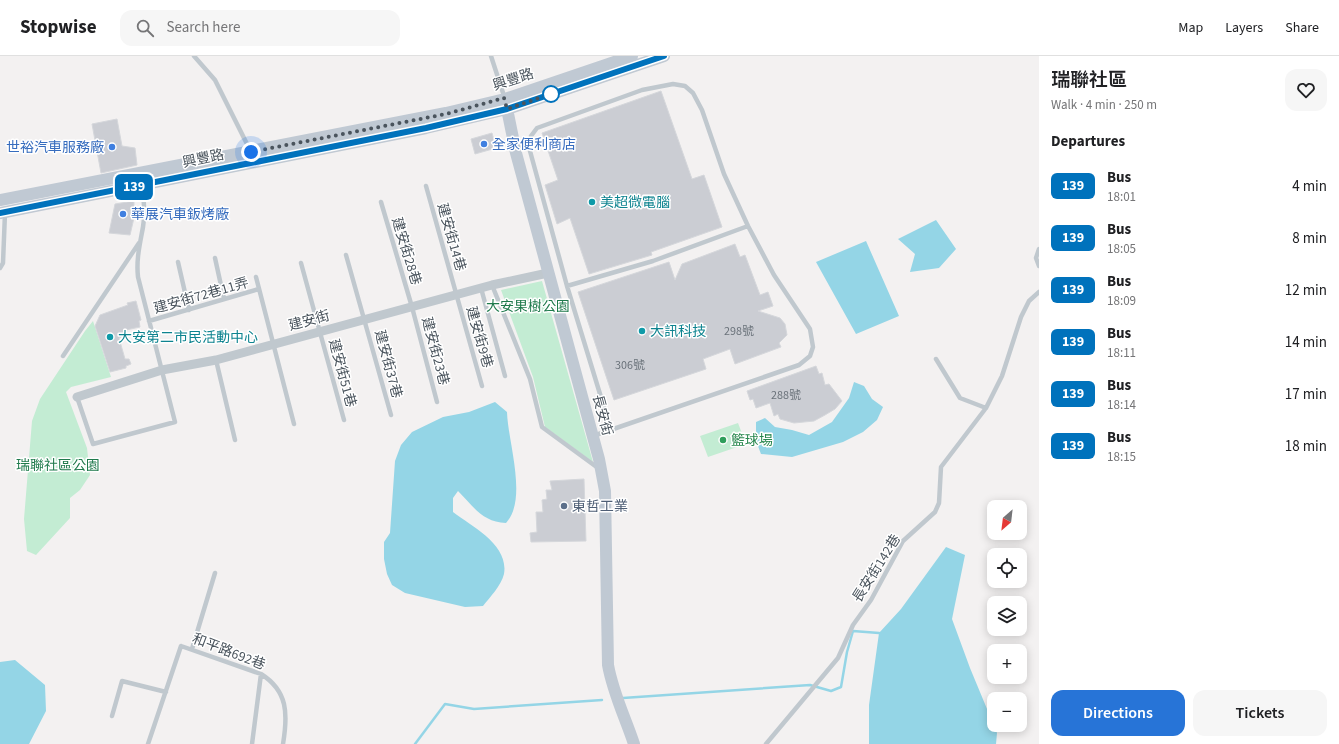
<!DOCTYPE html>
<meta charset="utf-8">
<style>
body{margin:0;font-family:"Source Sans 3","Noto Sans TC",sans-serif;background:#f6f6f6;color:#202124;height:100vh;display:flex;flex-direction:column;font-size:15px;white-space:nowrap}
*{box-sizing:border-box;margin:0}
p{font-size:13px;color:#757577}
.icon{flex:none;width:22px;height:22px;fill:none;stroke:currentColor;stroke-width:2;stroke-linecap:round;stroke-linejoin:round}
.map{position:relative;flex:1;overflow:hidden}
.side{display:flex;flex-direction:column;background:#fff;width:300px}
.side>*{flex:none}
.badge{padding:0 8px;border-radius:6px;font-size:14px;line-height:26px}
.needle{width:26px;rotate:208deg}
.tools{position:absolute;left:987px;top:444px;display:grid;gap:8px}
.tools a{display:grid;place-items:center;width:40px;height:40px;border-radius:8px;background:#fff;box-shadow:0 2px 10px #0003;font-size:20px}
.you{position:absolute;width:20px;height:20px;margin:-10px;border:3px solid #fff;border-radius:50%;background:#1a73e8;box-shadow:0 0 0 6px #1a73e833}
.map>.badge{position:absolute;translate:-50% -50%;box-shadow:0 0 0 2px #fff}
h2{padding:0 12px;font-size:15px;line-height:36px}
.round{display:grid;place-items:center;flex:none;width:42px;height:42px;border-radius:12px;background:#f6f6f6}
.headline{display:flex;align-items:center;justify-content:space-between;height:68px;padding:0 12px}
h1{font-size:19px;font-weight:600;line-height:30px}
.cta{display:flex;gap:8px;margin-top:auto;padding:8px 12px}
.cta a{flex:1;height:46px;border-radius:12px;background:#2774d7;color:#fff;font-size:16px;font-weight:600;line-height:46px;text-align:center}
.cta a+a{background:#f6f6f6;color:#202124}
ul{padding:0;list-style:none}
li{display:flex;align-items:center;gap:12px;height:52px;padding:0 12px}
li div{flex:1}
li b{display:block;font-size:15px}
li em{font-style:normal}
li .badge{min-width:44px;font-weight:700;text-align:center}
header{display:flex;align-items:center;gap:24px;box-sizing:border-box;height:56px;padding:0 20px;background:#fff;border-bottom:1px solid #e0e0e0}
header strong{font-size:19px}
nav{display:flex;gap:22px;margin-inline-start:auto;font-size:14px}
.search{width:280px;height:36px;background:#f6f6f6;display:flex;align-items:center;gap:10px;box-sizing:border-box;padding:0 14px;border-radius:12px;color:#757577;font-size:15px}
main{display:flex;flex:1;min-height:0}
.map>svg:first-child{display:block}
.green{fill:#c3ecd3}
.water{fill:#94d5e6}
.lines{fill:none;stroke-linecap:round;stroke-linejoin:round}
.stream{stroke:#94d5e6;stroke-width:2.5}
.building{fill:#cbcdd3;stroke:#d5d7db}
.lane{stroke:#c0c8ce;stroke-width:4.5}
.street{stroke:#c0c8ce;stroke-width:9}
.secondary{stroke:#c0c9d3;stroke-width:12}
.line-casing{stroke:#fff;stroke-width:9}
.line{stroke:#0072bc;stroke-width:6}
.walk{stroke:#4a545d;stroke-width:4;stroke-dasharray:0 7.2}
.stop-dot{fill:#fff;stroke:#0072bc;stroke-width:2}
.shop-dot{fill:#3f7fe0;stroke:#fff;stroke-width:1.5}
.culture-dot{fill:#0f9aa8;stroke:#fff;stroke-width:1.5}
.leisure-dot{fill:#2e9e5b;stroke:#fff;stroke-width:1.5}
.service-dot{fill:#5c6f8a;stroke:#fff;stroke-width:1.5}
.labels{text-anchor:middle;stroke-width:3;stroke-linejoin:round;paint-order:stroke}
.number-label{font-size:12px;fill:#6a727a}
.street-label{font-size:14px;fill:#4a545d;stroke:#fff}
.shop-label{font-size:14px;fill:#366cbe;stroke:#fff;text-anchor:start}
.culture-label{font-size:14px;fill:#0d838f;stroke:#fff;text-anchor:start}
.park-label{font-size:14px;fill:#1f7a4c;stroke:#fff}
.leisure-label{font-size:14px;fill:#27864d;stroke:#fff;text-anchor:start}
.service-label{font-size:14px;fill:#4e5e75;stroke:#fff;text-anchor:start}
</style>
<header>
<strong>Stopwise</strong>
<div class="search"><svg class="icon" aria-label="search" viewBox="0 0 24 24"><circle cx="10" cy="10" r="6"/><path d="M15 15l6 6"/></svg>Search here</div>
<nav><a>Map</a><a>Layers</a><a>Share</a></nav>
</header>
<main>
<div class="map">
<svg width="1039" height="688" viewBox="0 0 1039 688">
<rect width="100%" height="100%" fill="#f3f1f1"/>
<path class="green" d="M 542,225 L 593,406 L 545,371 L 533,321 L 501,234 Z
M 93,265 L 111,321 L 71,331 L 66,336 L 87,392 L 90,419 L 80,434 L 70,442 L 70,462 L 36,499 L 27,495 L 24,463 L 32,365 L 40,343 L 85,275 Z
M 738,367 L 746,388 L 708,401 L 700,380 Z"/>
<path class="water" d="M 936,164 L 956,193 L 939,212 L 910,216 L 915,198 L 898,183 Z
M 866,185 L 899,260 L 856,278 L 816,206 Z
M 854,326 L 864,330 L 872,343 L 883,351 L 877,364 L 863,376 L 843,386 L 792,401 L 761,398 L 756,385 L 756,366 L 765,362 L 775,371 L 792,374 L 809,379 L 832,366 L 849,342 Z
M 495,346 L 507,356 C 508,387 528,443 506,467 C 482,466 473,450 458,435 L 453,442 L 453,456 C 473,471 509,489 504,518 C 501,530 490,541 483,550 L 465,551 L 405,537 L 392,529 L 387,518 L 384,503 L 384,486 L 390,477 L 395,405 L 401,389 L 412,376 L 443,361 L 469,356 Z
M 946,491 L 965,499 L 952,563 L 970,612 L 997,677 L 996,688 L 869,688 L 869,649 L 879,577 L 901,553 Z
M 15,604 L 45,629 L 46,655 L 29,688 L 0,688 L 0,606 Z"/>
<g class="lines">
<path class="stream" d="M 623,642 L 810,629 L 831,635 L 841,631 L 847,596 L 853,575 L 879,577
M 415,688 L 445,648 L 474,653 L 602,644"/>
</g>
<path class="building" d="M 661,35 L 692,123 L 704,119 L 722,171 L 651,196 L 652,199 L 589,218 L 570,162 L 557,168 L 545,129 L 558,124 L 542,77 Z
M 117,63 L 122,90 L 135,92 L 137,109 L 101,117 L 92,68 Z
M 492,77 L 496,92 L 475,98 L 471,83 Z
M 134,145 L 134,162 L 130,179 L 109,177 L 115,148 Z
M 735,188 L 740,201 L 745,199 L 760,239 L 768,236 L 773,250 L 758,255 L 780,262 L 785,268 L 787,279 L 779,287 L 781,291 L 735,308 L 730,293 L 703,303 L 706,313 L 614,344 L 578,236 L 669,206 L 675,224 L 682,208 Z
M 136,245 L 141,264 L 139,265 L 140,271 L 126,274 L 123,280 L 119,282 L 125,303 L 129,303 L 131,308 L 126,310 L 126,312 L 110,316 L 95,270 L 100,259 L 128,249 L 127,247 Z
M 816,310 L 819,318 L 822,317 L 825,329 L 829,328 L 842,345 L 835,353 L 825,359 L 814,365 L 794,367 L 780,363 L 778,358 L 774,360 L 770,347 L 756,352 L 753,343 L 750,344 L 747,335 Z
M 584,423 L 586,485 L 531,486 L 530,477 L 537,476 L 536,456 L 543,456 L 542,444 L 547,443 L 546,434 L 552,434 L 550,425 Z"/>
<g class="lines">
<path class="lane" d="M 194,0 L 215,24 L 250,94
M 491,0 L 505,43
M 426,130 L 482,330
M 381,146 L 412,251 L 437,346
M 1039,193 L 1036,202 L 1039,210
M 346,199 L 391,359
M 215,202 L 224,243
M 178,206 L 189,254
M 301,207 L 344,364
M 0,212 L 3,207 L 5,157
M 256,221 L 294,368
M 492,229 L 530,323 L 542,371 L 598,412
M 567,230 L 653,205 L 748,170
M 481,232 L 505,320
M 149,265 L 259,233
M 63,300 L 139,187
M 936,303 L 960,342 L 986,352
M 216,304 L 235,384
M 77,341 L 93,388 L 175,366 L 138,221 C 136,203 140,188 143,171 C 146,153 143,134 139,117
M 593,380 L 799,309 L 810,300 L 813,291 L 810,273 L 774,219 L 748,170 L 724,118 L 702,54 L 693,37 L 685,30 L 673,28 L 642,34 L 537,72 L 531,80 L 530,95 L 567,230 L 611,374
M 192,593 L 215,517
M 112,660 L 122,625 L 166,636
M 148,688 L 181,590 L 261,618 C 288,635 288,658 283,688
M 252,688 L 261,618
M 766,688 L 838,602 L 853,569 L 871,544 L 903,485 L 935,456 L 939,447 L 941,411 L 986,352 L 1002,320 L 1021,261 L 1029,245 L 1039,236"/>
<path class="street" d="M 77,341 L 162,314 L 216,304 L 492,229 L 548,217"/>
<path class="secondary" d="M 505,43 L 516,97 L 599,403 L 605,435 L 608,609 C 613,637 625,661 634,688
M 0,144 L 446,57 L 505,43 L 632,0
M 0,157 L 426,72 L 507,53 L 664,0"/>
</g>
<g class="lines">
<defs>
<path id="line" d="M 0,157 L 426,72 L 507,53 L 664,0"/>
</defs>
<use href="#line" class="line-casing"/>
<use href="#line" class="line"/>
<path class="walk" d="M 251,96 L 446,58 L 504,42 L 507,53 L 551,38"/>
</g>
<circle class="stop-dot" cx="551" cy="38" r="8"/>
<g class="shop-dot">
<circle cx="484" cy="88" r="4"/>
<circle cx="112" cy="91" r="4"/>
<circle cx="123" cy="158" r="4"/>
</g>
<g class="culture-dot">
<circle cx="592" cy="146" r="4"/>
<circle cx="642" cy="275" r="4"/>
<circle cx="110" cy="281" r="4"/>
</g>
<circle class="leisure-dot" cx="723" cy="384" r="4"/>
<circle class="service-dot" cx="564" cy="450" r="4"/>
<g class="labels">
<g class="number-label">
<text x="739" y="279">298號</text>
<text x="630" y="313">306號</text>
<text x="786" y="343">288號</text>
</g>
<g class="street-label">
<text transform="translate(513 23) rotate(-18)" y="5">興豐路</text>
<text transform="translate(203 102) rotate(-12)" y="5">興豐路</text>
<text transform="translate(452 181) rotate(74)" y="5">建安街14巷</text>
<text transform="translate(407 195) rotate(73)" y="5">建安街28巷</text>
<text transform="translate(201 239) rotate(-16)" y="5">建安街72巷11弄</text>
<text transform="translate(309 264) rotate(-15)" y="5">建安街</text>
<text transform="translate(480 281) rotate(74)" y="5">建安街9巷</text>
<text transform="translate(436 295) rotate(75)" y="5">建安街23巷</text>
<text transform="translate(389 308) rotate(75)" y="5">建安街37巷</text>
<text transform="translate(343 317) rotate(75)" y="5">建安街51巷</text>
<text transform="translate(603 359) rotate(75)" y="5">長安街</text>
<text transform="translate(876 512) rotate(-58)" y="5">長安街142巷</text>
<text transform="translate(229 595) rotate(21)" y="5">和平路692巷</text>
</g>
<g class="shop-label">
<text x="492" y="93">全家便利商店</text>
<text x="104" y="96" text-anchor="end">世裕汽車服務廠</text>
<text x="131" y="163">華展汽車鈑烤廠</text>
</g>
<g class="culture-label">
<text x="600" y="151">美超微電腦</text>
<text x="650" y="280">大訊科技</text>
<text x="118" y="286">大安第二市民活動中心</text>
</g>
<g class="park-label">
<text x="528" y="255">大安果樹公園</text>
<text x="58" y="414">瑞聯社區公園</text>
</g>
<g class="leisure-label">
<text x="731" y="389">籃球場</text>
</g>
<g class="service-label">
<text x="572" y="455">東哲工業</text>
</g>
</g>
</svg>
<div class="tools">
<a><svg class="needle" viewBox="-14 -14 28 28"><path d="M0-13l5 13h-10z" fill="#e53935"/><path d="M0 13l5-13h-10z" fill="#757577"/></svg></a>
<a><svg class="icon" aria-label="locate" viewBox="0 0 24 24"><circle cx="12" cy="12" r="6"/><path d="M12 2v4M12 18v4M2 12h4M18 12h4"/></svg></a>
<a><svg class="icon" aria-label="layers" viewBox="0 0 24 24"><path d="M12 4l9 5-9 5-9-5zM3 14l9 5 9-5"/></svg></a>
<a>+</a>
<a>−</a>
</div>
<div class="you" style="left:251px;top:96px"></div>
<b class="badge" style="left:134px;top:131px;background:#0072bc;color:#fff">139</b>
</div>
<section class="side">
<div class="headline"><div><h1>瑞聯社區</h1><p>Walk · 4 min · 250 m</p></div><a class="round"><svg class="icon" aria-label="heart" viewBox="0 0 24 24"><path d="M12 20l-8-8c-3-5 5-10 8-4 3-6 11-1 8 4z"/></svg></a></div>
<h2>Departures</h2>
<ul>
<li><span class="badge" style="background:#0072bc;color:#fff">139</span><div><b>Bus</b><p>18:01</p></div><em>4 min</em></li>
<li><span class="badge" style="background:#0072bc;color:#fff">139</span><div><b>Bus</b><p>18:05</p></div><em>8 min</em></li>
<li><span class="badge" style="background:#0072bc;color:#fff">139</span><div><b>Bus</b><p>18:09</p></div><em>12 min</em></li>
<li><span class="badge" style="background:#0072bc;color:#fff">139</span><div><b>Bus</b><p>18:11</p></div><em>14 min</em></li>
<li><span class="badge" style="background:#0072bc;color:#fff">139</span><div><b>Bus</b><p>18:14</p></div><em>17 min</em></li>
<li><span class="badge" style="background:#0072bc;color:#fff">139</span><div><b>Bus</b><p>18:15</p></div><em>18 min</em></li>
</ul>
<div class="cta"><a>Directions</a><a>Tickets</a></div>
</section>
</main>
